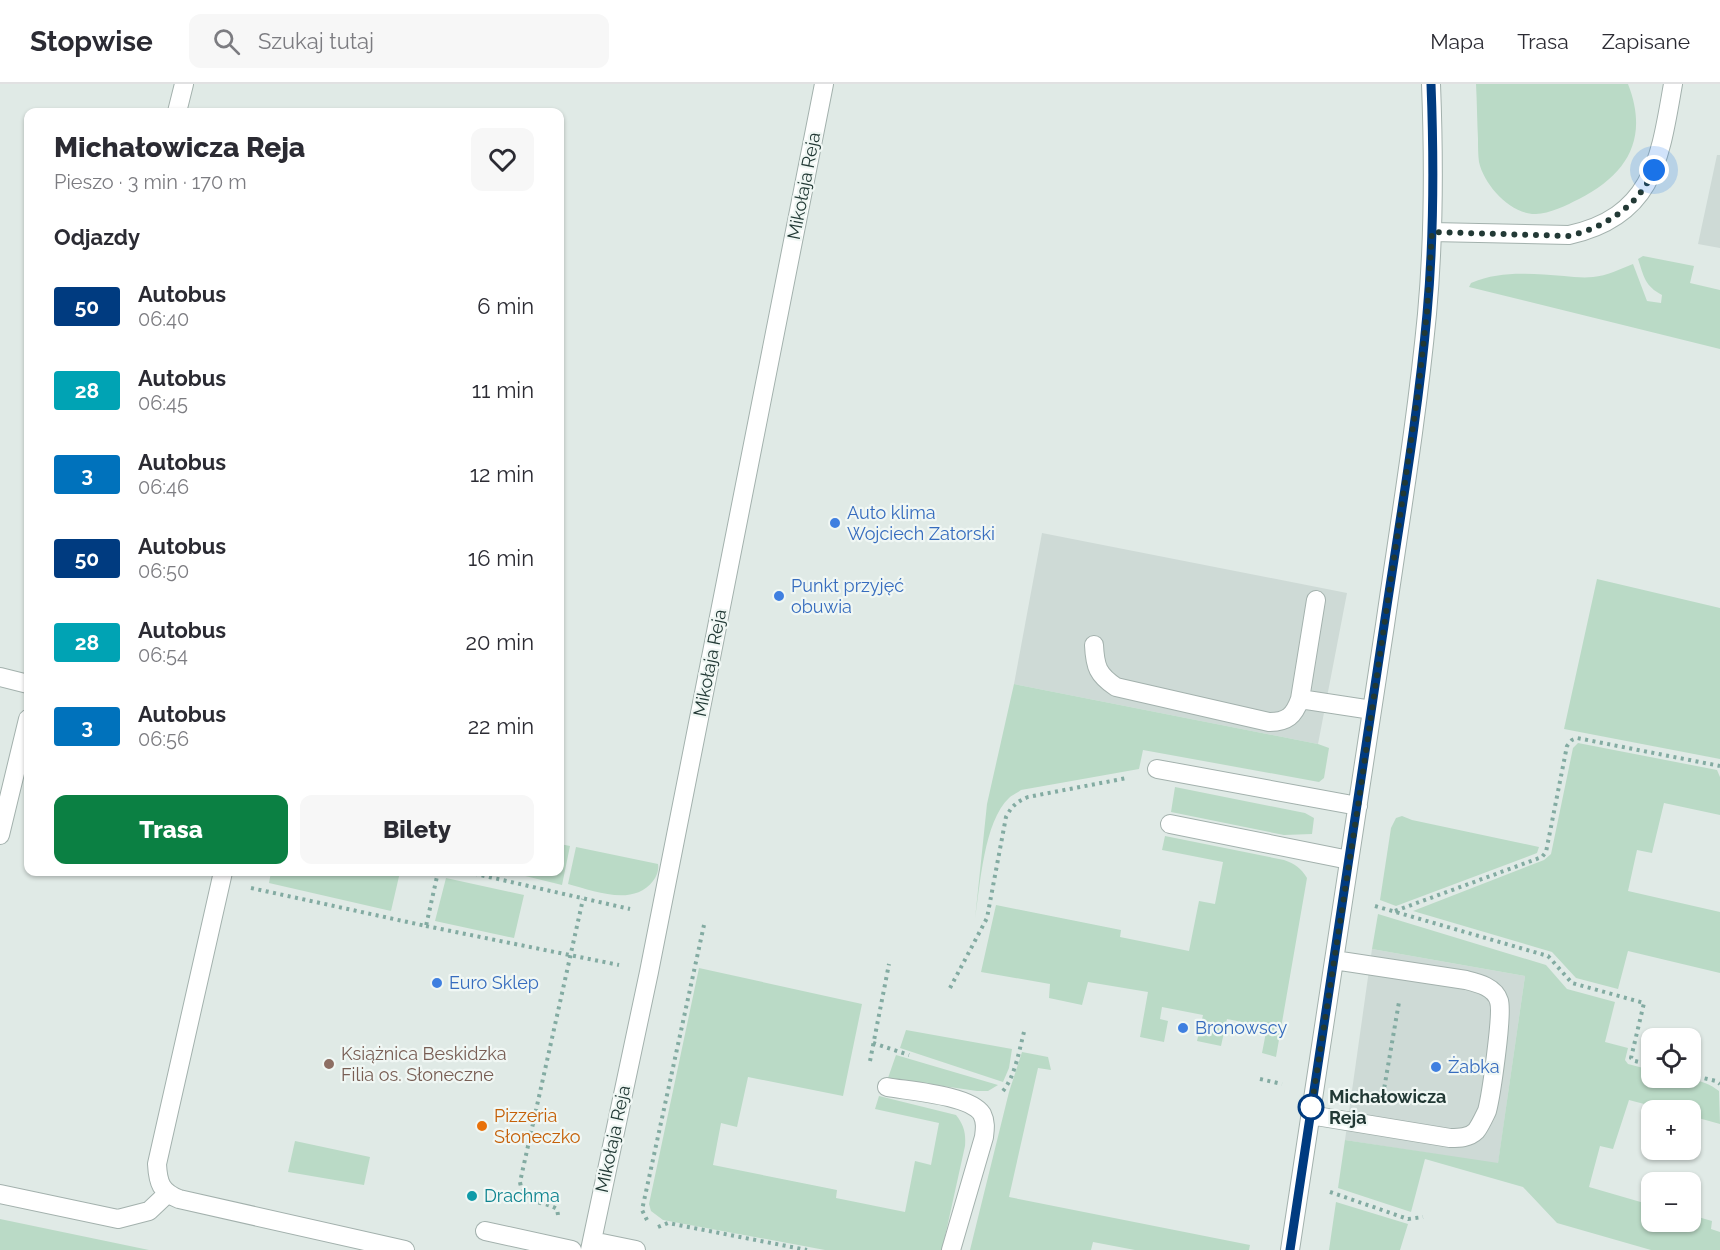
<!DOCTYPE html>
<html lang="pl">
<meta charset="utf-8">
<style>
body{margin:0;font-family:Raleway,sans-serif;background:#f7f7f7;color:#2b2b33;height:100vh;display:flex;flex-direction:column;font-size:22px;white-space:nowrap}
*{box-sizing:border-box;margin:0}
p{font-size:20px;color:#7c7c81}
.icon{flex:none;width:33px;height:33px;fill:none;stroke:currentColor;stroke-width:2;stroke-linecap:round;stroke-linejoin:round}
.map{position:relative;flex:1;overflow:hidden}
.side{position:absolute;left:24px;top:24px;width:540px;height:768px;display:flex;flex-direction:column;background:#fff;border-radius:12px;box-shadow:0 2px 4px #0004}
.side>*{flex:none}
.badge{padding:0 12px;border-radius:4px;font-size:21px;line-height:39px}
.tools{position:absolute;left:1641px;top:944px;display:grid;gap:12px}
.tools a{display:grid;place-items:center;width:60px;height:60px;border-radius:12px;background:#fff;box-shadow:0 2px 4px #0004;font-size:30px}
.you{position:absolute;width:30px;height:30px;margin:-15px;border:4px solid #fff;border-radius:50%;background:#1a73e8;box-shadow:0 0 0 9px #1a73e833}
.map>.badge{position:absolute;translate:-50% -50%;box-shadow:0 0 0 3px #fff}
h2{padding:0 30px;font-size:22px;line-height:54px}
.round{display:grid;place-items:center;flex:none;width:63px;height:63px;border-radius:12px;background:#f7f7f7}
.overview{display:flex;align-items:center;justify-content:space-between;height:102px;padding:0 30px}
h1{font-size:28px;font-weight:800;line-height:45px}
.cta{display:flex;gap:12px;margin-top:auto;padding:12px 30px}
.cta a{flex:1;height:69px;border-radius:12px;background:#0b8043;color:#fff;font-size:24px;font-weight:800;line-height:69px;text-align:center}
.cta a+a{background:#f7f7f7;color:#2b2b33}
ul{padding:0;list-style:none}
li{display:flex;align-items:center;gap:18px;height:84px;padding:0 30px}
li div{flex:1}
li b{display:block;font-size:22px}
li em{font-style:normal}
li .badge{min-width:66px;font-weight:700;text-align:center}
header{display:flex;align-items:center;gap:36px;box-sizing:border-box;height:84px;padding:0 30px;background:#fff;border-bottom:2px solid #e1e1e2}
header strong{font-size:28px}
nav{display:flex;gap:33px;margin-inline-start:auto;font-size:21px}
.search{width:420px;height:54px;background:#f7f7f7;display:flex;align-items:center;gap:15px;box-sizing:border-box;padding:0 21px;border-radius:12px;color:#7c7c81;font-size:22px}
.map>svg:first-child{display:block}
.built{fill:#cedad6}
.green{fill:#badac6}
.lines{fill:none;stroke-linecap:round;stroke-linejoin:round}
.minor-casing{stroke:#a3b1ad;stroke-width:20}
.path{stroke:#83aba2;stroke-width:4;stroke-dasharray:3 4.5;stroke-linecap:butt}
.minor{stroke:#fff;stroke-width:18}
.line-casing{stroke:#fff;stroke-width:14}
.line{stroke:#003b80;stroke-width:9}
.walk{stroke:#223935;stroke-width:6;stroke-dasharray:0 10.8}
.shop-dot{fill:#3f7fe0;stroke:#f0f7f4;stroke-width:2}
.education-dot{fill:#8d6e63;stroke:#f0f7f4;stroke-width:2}
.stop-dot{fill:#fff;stroke:#003b80;stroke-width:3}
.food-dot{fill:#e8710a;stroke:#f0f7f4;stroke-width:2}
.culture-dot{fill:#0f9aa8;stroke:#f0f7f4;stroke-width:2}
.labels{text-anchor:middle;stroke-width:4.5;stroke-linejoin:round;paint-order:stroke}
.street-label{font-size:18px;fill:#223935;stroke:#f0f7f4}
.shop-label{font-size:18px;fill:#366cbe;stroke:#f0f7f4;text-anchor:start}
.education-label{font-size:18px;fill:#785e54;stroke:#f0f7f4;text-anchor:start}
.stop-label{font-size:18px;font-weight:bold;fill:#223935;stroke:#f0f7f4;text-anchor:start}
.food-label{font-size:18px;fill:#c56008;stroke:#f0f7f4;text-anchor:start}
.culture-label{font-size:18px;fill:#0d838f;stroke:#f0f7f4;text-anchor:start}
</style>
<header>
<strong>Stopwise</strong>
<div class="search"><svg class="icon" aria-label="search" viewBox="0 0 24 24"><circle cx="10" cy="10" r="6"/><path d="M15 15l6 6"/></svg>Szukaj tutaj</div>
<nav><a>Mapa</a><a>Trasa</a><a>Zapisane</a></nav>
</header>
<div class="map">
<svg width="1720" height="1166" viewBox="0 0 1720 1166">
<rect width="100%" height="100%" fill="#e0eae6"/>
<path class="built" d="M 1717,71 L 1720,71 L 1720,164 L 1698,160 Z
M 1042,449 L 1347,509 L 1318,660 L 1014,600 Z
M 1372,865 L 1525,892 L 1498,1080 L 1345,1056 Z"/>
<path class="green" d="M 1476,0 L 1628,0 C 1649,54 1628,90 1579,115 C 1567,121 1549,130 1536,130 C 1511,131 1484,101 1479,78 C 1478,71 1478,62 1478,55 C 1477,36 1477,18 1476,0 Z
M 1643,172 L 1694,182 L 1690,199 L 1720,206 L 1720,265 L 1469,203 L 1471,199 C 1502,186 1532,190 1564,192 C 1573,193 1584,194 1593,193 C 1607,192 1620,185 1633,180 L 1647,217 L 1661,219 L 1662,211 C 1645,202 1644,193 1638,175 Z
M 1597,495 L 1720,524 L 1720,675 L 1564,645 Z
M 1014,600 L 1318,660 L 1329,664 L 1324,694 L 1319,698 L 1143,666 L 1139,685 L 1021,706 C 1017,709 1012,711 1009,714 C 984,737 980,802 975,835 L 987,720 Z
M 1578,659 L 1717,686 L 1720,693 L 1720,731 L 1664,719 L 1652,769 L 1637,766 L 1628,807 L 1720,828 L 1720,889 L 1628,867 L 1618,905 L 1576,894 L 1552,868 L 1413,827 L 1544,776 L 1551,770 L 1573,664 Z
M 1175,703 L 1305,729 L 1314,734 L 1312,750 L 1284,751 L 1171,728 Z
M 1402,732 L 1412,736 L 1539,763 L 1537,769 L 1396,822 L 1380,816 L 1391,744 L 1396,734 Z
M 1165,752 L 1284,776 C 1295,780 1301,784 1307,794 L 1276,973 L 1262,969 L 1267,943 L 1227,935 L 1221,962 L 1197,957 L 1203,931 L 1162,923 L 1160,935 L 1168,937 L 1164,958 L 1140,953 L 1148,908 L 1088,898 L 1082,921 L 1049,914 L 1050,900 L 981,888 L 996,821 L 1121,846 L 1120,853 L 1189,867 L 1199,817 L 1215,820 L 1223,778 L 1162,766 Z
M 560,760 L 570,762 L 562,801 L 509,788 L 560,788 Z
M 576,763 L 658,780 C 659,786 657,792 653,797 C 633,823 595,807 568,800 Z
M 271,788 L 400,788 L 391,827 L 269,799 Z
M 446,794 L 524,811 L 514,854 L 435,837 Z
M 1378,830 L 1546,881 L 1567,905 L 1615,918 L 1605,958 L 1628,964 L 1625,976 L 1628,980 L 1651,986 L 1652,993 C 1675,993 1700,992 1719,1007 L 1720,1040 L 1691,1032 L 1690,1026 L 1667,1026 L 1629,1016 L 1613,1065 L 1600,1062 L 1589,1103 L 1651,1121 L 1652,1137 L 1690,1137 L 1691,1131 L 1712,1137 L 1711,1145 L 1720,1148 L 1720,1166 L 1651,1166 L 1557,1139 L 1523,1103 L 1425,1075 L 1411,1128 L 1338,1104 L 1345,1056 L 1498,1079 L 1525,892 L 1372,865 Z
M 699,884 L 862,920 L 843,1012 L 748,993 L 737,1043 L 721,1039 L 713,1081 L 837,1106 L 836,1114 L 905,1128 L 915,1077 L 931,1081 L 939,1039 L 875,1025 L 879,1012 L 956,1031 C 964,1041 966,1049 965,1062 L 942,1166 L 825,1166 L 663,1136 L 651,1127 L 649,1120 Z
M 906,946 L 1012,965 L 1009,984 L 1003,998 L 900,964 Z
M 1022,968 L 1048,973 L 1051,986 L 1038,984 L 1009,1113 L 1250,1161 L 1249,1166 L 1135,1166 L 1093,1158 L 1091,1166 L 970,1166 L 1009,1008 Z
M 896,971 L 998,1001 L 988,1007 L 977,1007 L 888,994 Z
M 295,1057 L 370,1073 L 364,1101 L 288,1088 Z
M 1336,1118 L 1408,1140 L 1400,1166 L 1329,1166 Z
M 0,1135 L 149,1166 L 0,1166 Z"/>
<g class="lines">
<defs>
<path id="minor" d="M 177,28 L 184,0
M 1432,148 L 1569,151 C 1654,132 1660,74 1673,0
M 1316,516 L 1300,615 L 1372,626
M 1094,561 C 1095,583 1098,591 1116,603 L 1269,638 C 1287,638 1294,632 1300,615
M 0,593 L 28,600
M 1157,685 L 1358,722
M 1170,740 L 1349,776
M 0,751 L 28,635
M 223,788 L 157,1080 C 158,1099 161,1108 179,1115 L 405,1166
M 887,1003 C 909,1007 970,1011 982,1030 C 986,1038 985,1045 984,1053 L 951,1166
M 1310,1031 L 1450,1054 C 1459,1054 1469,1054 1476,1047 C 1480,1042 1484,1033 1487,1027 C 1491,1012 1503,930 1499,917 C 1495,903 1478,899 1466,896 L 1334,876
M 0,1110 L 118,1135 L 149,1127 L 167,1110
M 485,1147 L 572,1166
M 592,1157 L 636,1166
M 590,1166 L 649,888 L 824,0
M 1290,1166 C 1321,957 1354,749 1385,541 C 1400,437 1417,334 1427,230 C 1434,154 1434,77 1431,0"/>
</defs>
<use href="#minor" class="minor-casing"/>
<path class="path" d="M 467,788 L 630,825
M 251,804 L 426,842 L 438,788
M 1375,822 L 1548,872 L 1572,899 L 1644,919 L 1631,974 L 1635,977 L 1652,981
M 1395,827 L 1542,773 L 1546,768 L 1567,662 L 1572,656 L 1577,654 L 1720,682
M 426,842 L 619,881
M 950,904 L 987,834 L 1006,733 C 1012,722 1016,718 1028,713 L 1127,694
M 873,959 L 909,971
M 870,977 L 889,880
M 1690,991 L 1716,997 L 1720,1000
M 1260,995 L 1282,1000
M 1003,1007 C 1015,992 1019,967 1024,948
M 1383,1011 L 1399,918
M 1330,1108 L 1408,1135 L 1423,1133
M 558,1131 L 557,1125 C 540,1115 524,1123 520,1098 L 583,815
M 647,1136 L 642,1126 L 704,841
M 658,1143 L 668,1139 L 807,1166"/>
<use href="#minor" class="minor"/>
</g>
<g class="lines">
<defs>
<path id="line" d="M 1290,1166 C 1321,955 1355,745 1385,535 C 1400,434 1418,332 1427,230 C 1434,154 1434,77 1431,0"/>
</defs>
<use href="#line" class="line-casing"/>
<use href="#line" class="line"/>
<path class="walk" d="M 1311,1023 L 1311,1026 L 1358,722 L 1418,309 L 1427,228 L 1432,148 L 1569,152 C 1606,143 1638,122 1654,86"/>
</g>
<g class="shop-dot">
<circle cx="835" cy="439" r="6"/>
<circle cx="779" cy="512" r="6"/>
<circle cx="437" cy="899" r="6"/>
<circle cx="1183" cy="944" r="6"/>
<circle cx="1436" cy="983" r="6"/>
</g>
<circle class="education-dot" cx="329" cy="980" r="6"/>
<circle class="stop-dot" cx="1311" cy="1023" r="12"/>
<circle class="food-dot" cx="482" cy="1042" r="6"/>
<circle class="culture-dot" cx="472" cy="1112" r="6"/>
<g class="labels">
<g class="street-label">
<text transform="translate(804 102) rotate(-79)" y="6">Mikołaja Reja</text>
<text transform="translate(710 579) rotate(-79)" y="6">Mikołaja Reja</text>
<text transform="translate(613 1055) rotate(-78)" y="6">Mikołaja Reja</text>
</g>
<g class="shop-label">
<text x="847" y="435">Auto klima<tspan x="847" dy="21">Wojciech Zatorski</tspan></text>
<text x="791" y="508">Punkt przyjęć<tspan x="791" dy="21">obuwia</tspan></text>
<text x="449" y="905">Euro Sklep</text>
<text x="1195" y="950">Bronowscy</text>
<text x="1448" y="989">Żabka</text>
</g>
<g class="education-label">
<text x="341" y="976">Książnica Beskidzka<tspan x="341" dy="21">Filia os. Słoneczne</tspan></text>
</g>
<g class="stop-label">
<text x="1329" y="1019">Michałowicza<tspan x="1329" dy="21">Reja</tspan></text>
</g>
<g class="food-label">
<text x="494" y="1038">Pizzeria<tspan x="494" dy="21">Słoneczko</tspan></text>
</g>
<g class="culture-label">
<text x="484" y="1118">Drachma</text>
</g>
</g>
</svg>
<div class="tools">
<a><svg class="icon" aria-label="locate" viewBox="0 0 24 24"><circle cx="12" cy="12" r="6"/><path d="M12 2v4M12 18v4M2 12h4M18 12h4"/></svg></a>
<a>+</a>
<a>−</a>
</div>
<div class="you" style="left:1654px;top:86px"></div>
<section class="side">
<div class="overview"><div><h1>Michałowicza Reja</h1><p>Pieszo · 3 min · 170 m</p></div><a class="round"><svg class="icon" aria-label="heart" viewBox="0 0 24 24"><path d="M12 20l-8-8c-3-5 5-10 8-4 3-6 11-1 8 4z"/></svg></a></div>
<h2>Odjazdy</h2>
<ul>
<li><span class="badge" style="background:#003b80;color:#fff">50</span><div><b>Autobus</b><p>06:40</p></div><em>6 min</em></li>
<li><span class="badge" style="background:#00a3b4;color:#fff">28</span><div><b>Autobus</b><p>06:45</p></div><em>11 min</em></li>
<li><span class="badge" style="background:#0072bc;color:#fff">3</span><div><b>Autobus</b><p>06:46</p></div><em>12 min</em></li>
<li><span class="badge" style="background:#003b80;color:#fff">50</span><div><b>Autobus</b><p>06:50</p></div><em>16 min</em></li>
<li><span class="badge" style="background:#00a3b4;color:#fff">28</span><div><b>Autobus</b><p>06:54</p></div><em>20 min</em></li>
<li><span class="badge" style="background:#0072bc;color:#fff">3</span><div><b>Autobus</b><p>06:56</p></div><em>22 min</em></li>
</ul>
<div class="cta"><a>Trasa</a><a>Bilety</a></div>
</section>
</div>
